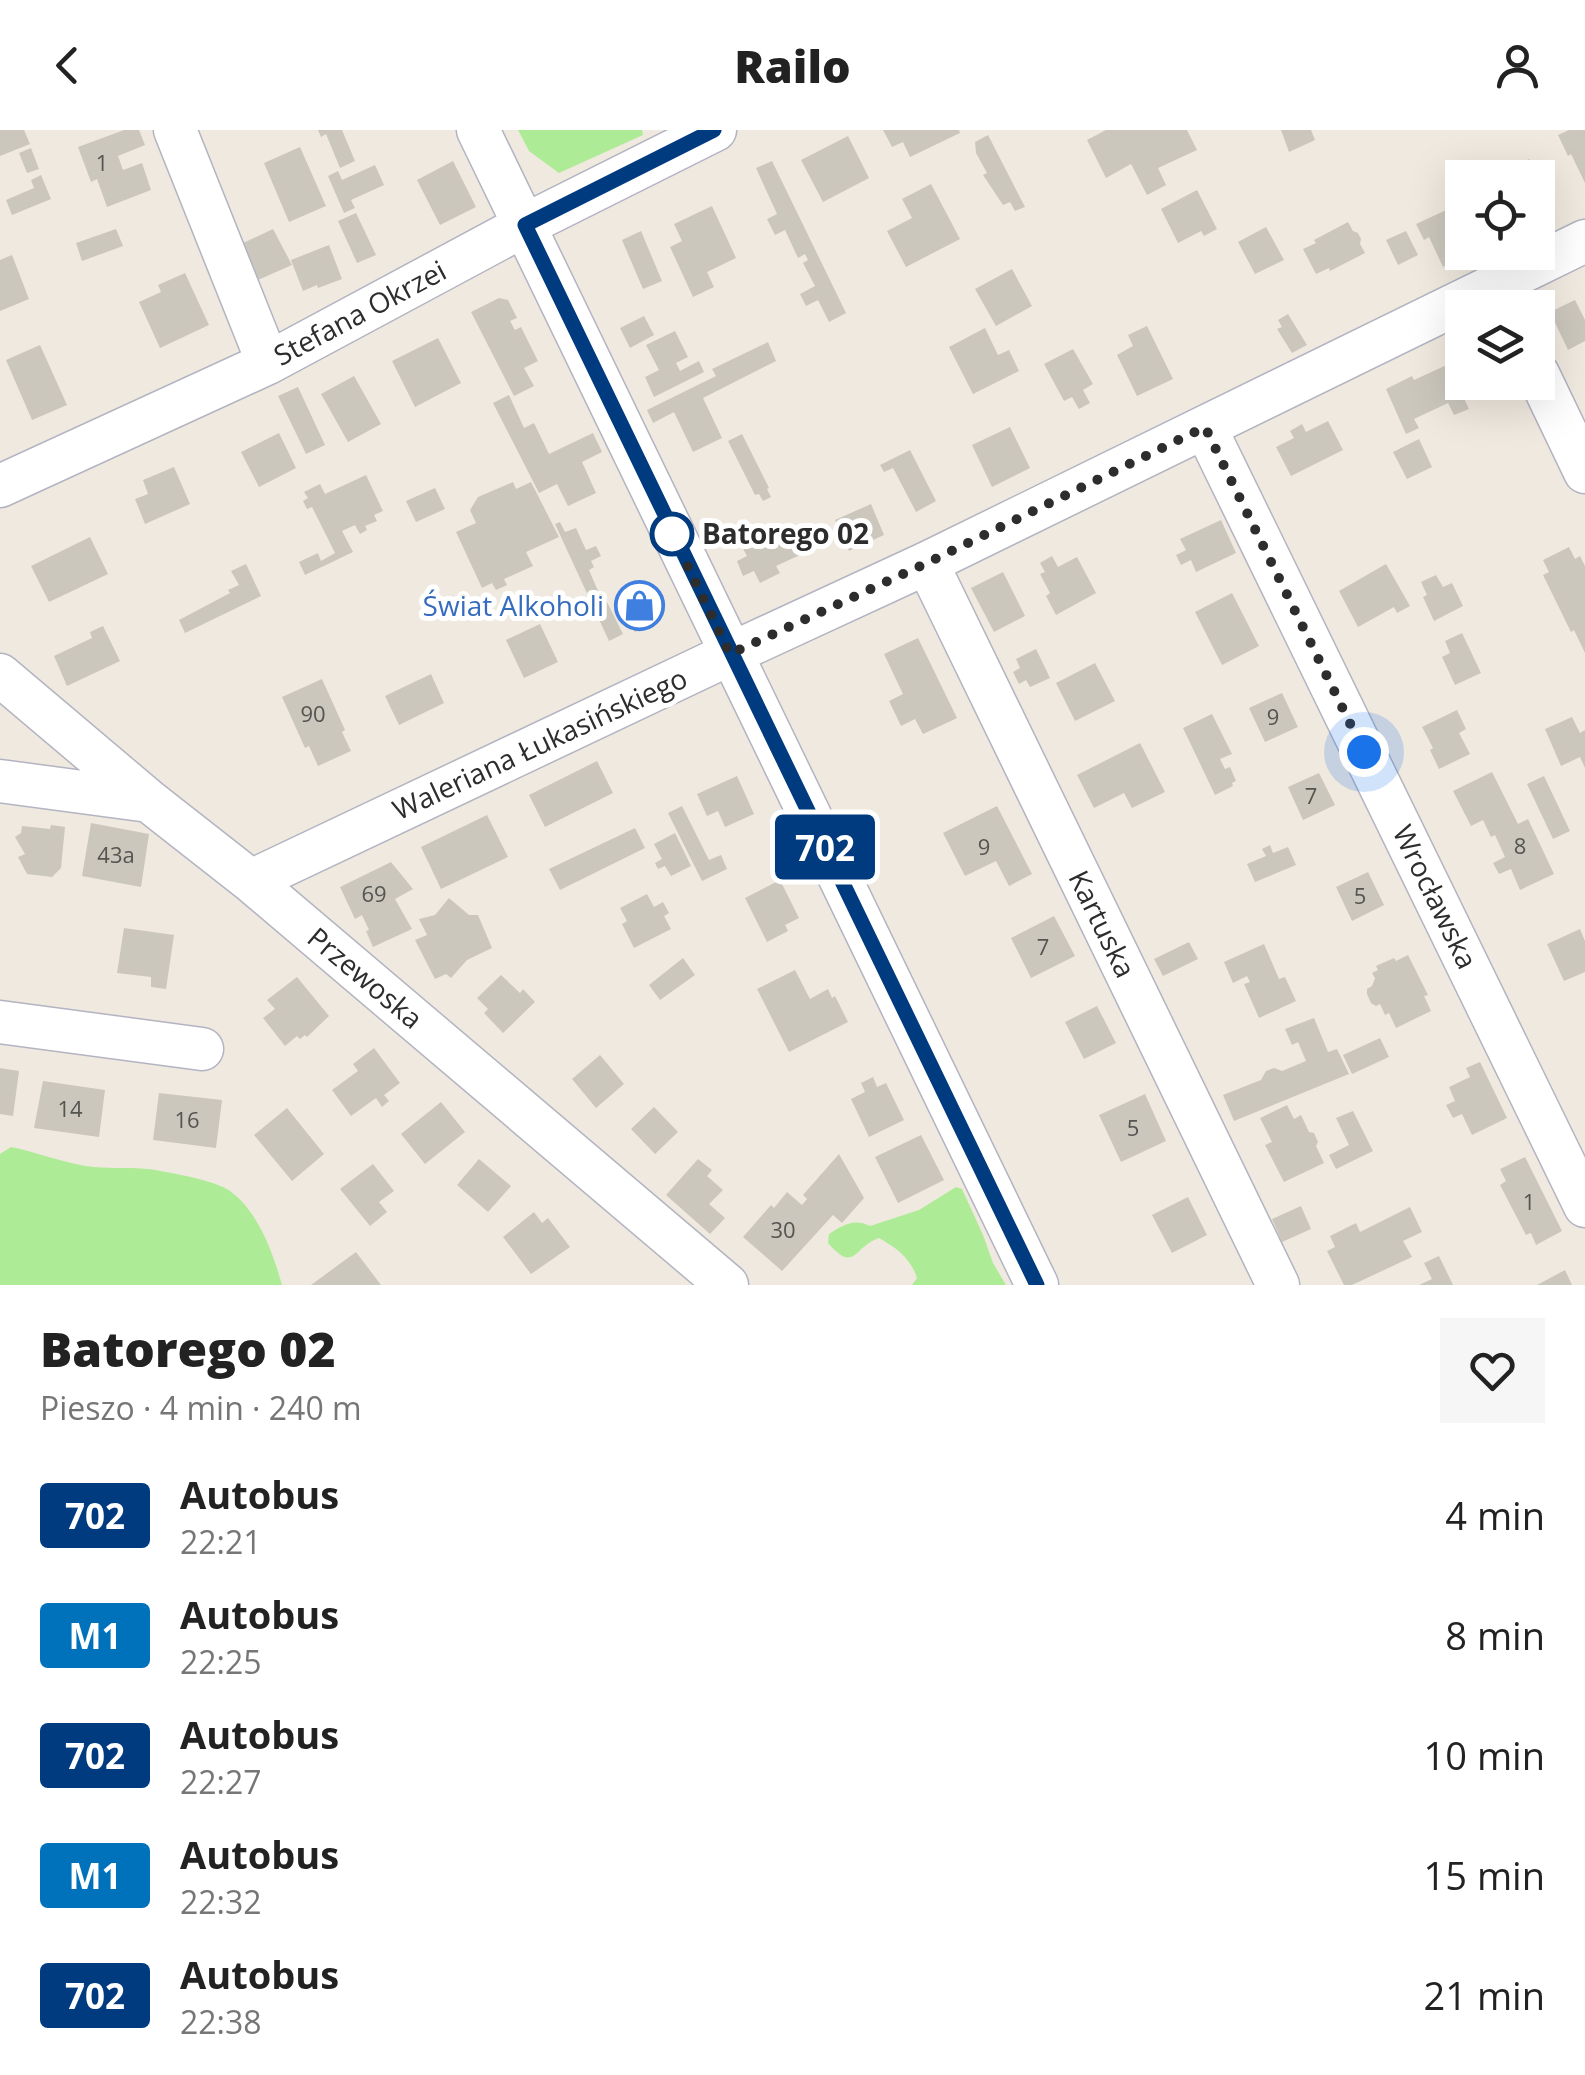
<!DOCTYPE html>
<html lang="pl">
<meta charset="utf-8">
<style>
body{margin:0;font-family:"Open Sans",sans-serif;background:#f6f6f6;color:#222;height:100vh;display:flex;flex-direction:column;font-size:38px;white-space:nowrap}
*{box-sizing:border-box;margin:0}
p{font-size:32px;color:#767676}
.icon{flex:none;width:55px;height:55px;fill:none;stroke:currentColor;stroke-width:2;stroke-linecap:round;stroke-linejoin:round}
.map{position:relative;height:1155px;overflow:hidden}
.sheet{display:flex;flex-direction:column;background:#fff;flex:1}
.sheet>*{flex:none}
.badge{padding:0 20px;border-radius:8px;font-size:35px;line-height:65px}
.tools{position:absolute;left:1445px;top:30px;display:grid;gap:20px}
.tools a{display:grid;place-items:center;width:110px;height:110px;border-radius:0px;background:#fff;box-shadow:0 10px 40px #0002;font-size:50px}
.you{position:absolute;width:50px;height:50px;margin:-25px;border:8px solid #fff;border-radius:50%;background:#1a73e8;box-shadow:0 0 0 15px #1a73e833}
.map>.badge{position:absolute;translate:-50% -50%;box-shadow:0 0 0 5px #fff}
.round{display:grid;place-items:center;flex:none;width:105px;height:105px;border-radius:0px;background:#f6f6f6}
.overview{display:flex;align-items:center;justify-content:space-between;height:170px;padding:0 40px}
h1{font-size:48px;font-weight:800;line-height:75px}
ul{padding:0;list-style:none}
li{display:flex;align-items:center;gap:30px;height:120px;padding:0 40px}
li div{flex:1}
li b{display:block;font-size:38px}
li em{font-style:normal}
li .badge{min-width:110px;font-weight:700;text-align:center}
header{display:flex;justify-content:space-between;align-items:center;height:130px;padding:0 40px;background:#fff;font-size:45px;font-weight:800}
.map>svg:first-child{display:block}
.green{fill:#aeeb96}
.building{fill:#cbc7bd}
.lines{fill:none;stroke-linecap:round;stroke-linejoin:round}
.minor-casing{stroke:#b3b4c2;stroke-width:45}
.minor{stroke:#fff;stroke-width:42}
.line-casing{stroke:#fff;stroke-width:22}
.line{stroke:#003b80;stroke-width:15}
.walk{stroke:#2d2d2d;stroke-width:10;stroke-dasharray:0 18}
.stop-dot{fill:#fff;stroke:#003b80;stroke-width:5}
.labels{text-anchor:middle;stroke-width:10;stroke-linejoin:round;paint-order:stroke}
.number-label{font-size:22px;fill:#545451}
.street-label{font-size:28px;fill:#2d2d2d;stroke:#fff}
.stop-label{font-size:28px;font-weight:bold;fill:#2d2d2d;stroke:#fff;text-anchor:start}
.shop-label{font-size:28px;fill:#366cbe;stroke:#fff;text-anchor:end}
</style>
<header><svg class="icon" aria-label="back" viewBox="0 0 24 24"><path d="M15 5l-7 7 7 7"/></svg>Railo<svg class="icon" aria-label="person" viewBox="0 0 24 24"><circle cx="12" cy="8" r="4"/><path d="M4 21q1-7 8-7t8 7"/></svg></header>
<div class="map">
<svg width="1585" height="1155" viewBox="0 0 1585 1155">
<rect width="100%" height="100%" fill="#f0e9df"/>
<path class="green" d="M 518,0 L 642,0 L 643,5 L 559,43 L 529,21 Z
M 11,1017 C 36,1022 61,1032 86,1036 C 107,1039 127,1037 148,1039 C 168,1042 215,1050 230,1061 C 258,1081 273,1123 282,1155 L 0,1155 L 0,1024 Z
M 956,1057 L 962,1059 L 983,1105 L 993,1133 L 1006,1155 L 912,1155 L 917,1148 C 911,1129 897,1118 879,1108 C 853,1117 855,1144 828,1113 L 829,1104 C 843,1095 854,1088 870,1096 L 919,1080 Z"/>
<path class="building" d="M 0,0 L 24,0 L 30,14 L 0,26 Z
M 124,0 L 139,0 L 145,15 L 118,26 L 123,40 L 142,33 L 151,60 L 107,77 L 97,49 L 91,52 L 78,17 Z
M 318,0 L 342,0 L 355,31 L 340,38 L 326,4 L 321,7 Z
M 883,0 L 959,0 L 960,3 L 910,27 L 903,12 L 892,17 Z
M 1106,0 L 1187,0 L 1197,20 L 1158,38 L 1166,55 L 1147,65 L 1131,34 L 1106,48 L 1087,10 Z
M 1281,0 L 1311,0 L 1315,10 L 1289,22 Z
M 1569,0 L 1585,0 L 1585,53 L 1571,24 L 1568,26 L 1558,5 Z
M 988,5 L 1025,77 L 1015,81 L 1010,72 L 1003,75 L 983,45 L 987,43 L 976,23 L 975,12 Z
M 848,6 L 869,48 L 823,72 L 801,30 Z
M 300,17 L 326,76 L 289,92 L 264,33 Z
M 31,18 L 39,39 L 27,43 L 19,23 Z
M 1529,29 L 1546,62 L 1538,66 L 1538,48 L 1493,48 Z
M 453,31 L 476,77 L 440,95 L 417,50 Z
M 772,31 L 846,183 L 829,192 L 818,170 L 806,176 L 800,164 L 815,156 L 803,133 L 808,130 L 805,124 L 798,128 L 785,100 L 775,105 L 767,89 L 777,84 L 756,38 Z
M 375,35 L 384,55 L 351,70 L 355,78 L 344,83 L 328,46 L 338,41 L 342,50 Z
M 41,45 L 51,69 L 12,85 L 6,70 L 34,58 L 31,50 Z
M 931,54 L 960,109 L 906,137 L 887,101 L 912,88 L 902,69 Z
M 1197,60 L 1217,99 L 1204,106 L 1201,101 L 1178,113 L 1161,79 Z
M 712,76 L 736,128 L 707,142 L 714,157 L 693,167 L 670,117 L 682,111 L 674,94 Z
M 1455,76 L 1462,91 L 1462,122 L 1474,122 L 1443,137 L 1429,107 L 1424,110 L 1416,94 Z
M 356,83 L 376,125 L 357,133 L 338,91 Z
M 1348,92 L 1353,101 L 1358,103 L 1361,109 L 1360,114 L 1365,123 L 1330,141 L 1329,138 L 1316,144 L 1303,119 L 1316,113 L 1314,110 Z
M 1266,97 L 1284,130 L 1255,144 L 1238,112 Z
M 116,99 L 123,116 L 82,131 L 76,113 Z
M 273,99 L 292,135 L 251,153 L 241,114 Z
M 641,101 L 662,151 L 643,159 L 622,110 Z
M 1406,101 L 1418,125 L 1398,135 L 1386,110 Z
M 329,115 L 342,149 L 318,158 L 317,155 L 303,161 L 291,130 Z
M 12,125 L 29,169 L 0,181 L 0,130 Z
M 1012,139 L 1032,176 L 996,196 L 975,159 Z
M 185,143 L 209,195 L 160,218 L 139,172 L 161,162 L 158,155 Z
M 499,168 L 508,170 L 517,188 L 510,191 L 515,200 L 521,197 L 538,231 L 524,238 L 534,256 L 514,266 L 471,182 Z
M 1575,170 L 1585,190 L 1585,211 L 1568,220 L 1550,182 Z
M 1288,184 L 1307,215 L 1292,223 L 1277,199 L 1282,197 L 1278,190 Z
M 644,186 L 654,205 L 630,218 L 620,198 Z
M 1147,196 L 1173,249 L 1137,266 L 1117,225 L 1133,216 L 1128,205 Z
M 985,198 L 998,225 L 1009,220 L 1019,241 L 973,264 L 949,217 Z
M 675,201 L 688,227 L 676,233 L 680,241 L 699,231 L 704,242 L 654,267 L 645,247 L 659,240 L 646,215 Z
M 438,208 L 461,253 L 415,277 L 392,231 Z
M 768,212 L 776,231 L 703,268 L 722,308 L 693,322 L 674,282 L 653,293 L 647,280 L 716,246 L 712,239 Z
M 40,215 L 67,275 L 32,290 L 6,230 Z
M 1073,219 L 1093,254 L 1083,260 L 1090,273 L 1079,279 L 1072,267 L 1064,271 L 1044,234 Z
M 1462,228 L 1462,252 L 1474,252 L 1477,260 L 1463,266 L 1469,279 L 1454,285 L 1448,273 L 1414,289 L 1419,298 L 1406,304 L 1386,259 L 1412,246 L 1414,250 Z
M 354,246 L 381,294 L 348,312 L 321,264 Z
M 298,257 L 325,315 L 306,324 L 278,266 Z
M 509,265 L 524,298 L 534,293 L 549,324 L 593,303 L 602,322 L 582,332 L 596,363 L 568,376 L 557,354 L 539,363 L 493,273 Z
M 1328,291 L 1343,320 L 1291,346 L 1276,317 L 1294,308 L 1290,301 L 1302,294 L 1306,302 Z
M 1010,297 L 1030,338 L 992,357 L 972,315 Z
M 279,303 L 296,338 L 259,357 L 241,322 Z
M 742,304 L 769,358 L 767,359 L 771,367 L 763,371 L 759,364 L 755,365 L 728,311 Z
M 1419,309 L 1432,337 L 1407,349 L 1393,322 Z
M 910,320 L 936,371 L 916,382 L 893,338 L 884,342 L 880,335 Z
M 174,337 L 190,374 L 145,394 L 135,369 L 148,364 L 143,350 Z
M 366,345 L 383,381 L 374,385 L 377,391 L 365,396 L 367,400 L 360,404 L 355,395 L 342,401 L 353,422 L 305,445 L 299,432 L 318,423 L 321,431 L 335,423 L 312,377 L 307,379 L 303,371 L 308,368 L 304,362 L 320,354 L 325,364 Z
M 513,352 L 516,359 L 531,352 L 559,407 L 526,422 L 533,436 L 504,449 L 507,455 L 496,460 L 492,453 L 482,458 L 456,402 L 476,393 L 470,380 L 478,367 Z
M 435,358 L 445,379 L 416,392 L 406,371 Z
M 871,374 L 884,405 L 849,421 L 835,390 Z
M 1221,390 L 1236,423 L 1196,442 L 1191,430 L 1181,435 L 1176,425 L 1186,420 L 1180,409 Z
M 560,392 L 565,402 L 576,398 L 586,420 L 596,416 L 601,426 L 591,431 L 594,437 L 589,440 L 601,468 L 604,466 L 623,504 L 609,511 L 555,394 Z
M 786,394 L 800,425 L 776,436 L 780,443 L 760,453 L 754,441 L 743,446 L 737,431 L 747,426 L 741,415 Z
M 90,407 L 108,444 L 49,472 L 31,436 Z
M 1569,417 L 1575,429 L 1580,426 L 1585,436 L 1585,523 L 1574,500 L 1571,502 L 1543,445 L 1549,442 L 1543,430 Z
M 1052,426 L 1058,437 L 1077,427 L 1096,463 L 1056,485 L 1046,466 L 1050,463 L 1040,444 L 1045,442 L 1040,433 Z
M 246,434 L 261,466 L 185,503 L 179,490 L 230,463 L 228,460 L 239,455 L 231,441 Z
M 1386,434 L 1410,476 L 1397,483 L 1394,477 L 1358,497 L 1339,461 Z
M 1003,442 L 1025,486 L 994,502 L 971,458 Z
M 1436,445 L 1443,457 L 1452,453 L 1463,476 L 1434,491 L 1423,467 L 1427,465 L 1421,452 Z
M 643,451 L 661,489 L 635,502 L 616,464 Z
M 1232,463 L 1259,516 L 1222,535 L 1195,482 Z
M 540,494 L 558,532 L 524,548 L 506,510 Z
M 103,496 L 120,531 L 67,556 L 54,526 L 92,508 L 90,502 Z
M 1462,503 L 1481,543 L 1455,555 L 1442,527 L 1450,523 L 1445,511 Z
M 918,508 L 957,588 L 923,604 L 915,589 L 901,596 L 889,571 L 903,564 L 884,524 Z
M 1036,519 L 1050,548 L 1030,557 L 1026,550 L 1019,554 L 1013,542 L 1020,538 L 1016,529 Z
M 1095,533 L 1115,571 L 1075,591 L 1056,553 Z
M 431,544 L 444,573 L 399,595 L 385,566 Z
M 322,549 L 345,600 L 342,602 L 351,621 L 318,636 L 309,616 L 305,618 L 282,567 Z
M 1282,563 L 1298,597 L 1265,612 L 1249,578 Z
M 1457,580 L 1466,599 L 1459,603 L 1470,624 L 1439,639 L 1430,620 L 1433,618 L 1422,597 Z
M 1212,584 L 1232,624 L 1220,629 L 1225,639 L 1230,637 L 1236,651 L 1232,653 L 1233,656 L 1215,665 L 1183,598 Z
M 1572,587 L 1580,603 L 1585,600 L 1585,638 L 1580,627 L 1561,636 L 1545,599 Z
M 1140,613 L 1165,662 L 1132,678 L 1124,663 L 1094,678 L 1077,645 Z
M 597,631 L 613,663 L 545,697 L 529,665 Z
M 1492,642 L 1518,694 L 1528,689 L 1554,744 L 1520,760 L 1511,739 L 1499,744 L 1493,733 L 1505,727 L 1495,705 L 1491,707 L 1483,690 L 1471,696 L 1453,661 Z
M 1319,643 L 1335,675 L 1303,690 L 1288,657 Z
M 737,646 L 754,684 L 725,697 L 718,681 L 707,686 L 697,664 Z
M 1544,646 L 1570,701 L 1553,709 L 1527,654 Z
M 682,676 L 709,730 L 721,725 L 727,739 L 702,751 L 668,683 Z
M 997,676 L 1032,744 L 1009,756 L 996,731 L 965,746 L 943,703 Z
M 487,685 L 508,727 L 441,759 L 421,717 Z
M 91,693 L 149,704 L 141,757 L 82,746 Z
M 51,695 L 65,697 L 61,738 L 52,747 L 27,744 L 18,727 L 25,724 L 15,707 L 21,703 L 22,696 L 50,699 Z
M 635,698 L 645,718 L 560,760 L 549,739 Z
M 675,703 L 691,736 L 671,746 L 665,736 L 658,739 L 655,733 L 662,729 L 654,714 Z
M 1270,715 L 1273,723 L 1288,717 L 1296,735 L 1255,752 L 1247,734 L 1266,726 L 1262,719 Z
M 391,732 L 413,759 L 395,769 L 412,799 L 373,817 L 366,801 L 369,800 L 362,785 L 355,789 L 340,757 Z
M 1368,742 L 1384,775 L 1352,791 L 1336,757 Z
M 780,750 L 799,788 L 785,795 L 788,801 L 767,812 L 745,768 Z
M 647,764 L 654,777 L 663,772 L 669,783 L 664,786 L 671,799 L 634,818 L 622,794 L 627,791 L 620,778 Z
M 449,768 L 469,785 L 478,785 L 492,818 L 467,830 L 451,848 L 446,844 L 435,849 L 415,810 L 427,805 L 419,789 L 435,785 Z
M 1054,786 L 1075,826 L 1031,848 L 1011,808 Z
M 124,798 L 174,805 L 166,859 L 151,857 L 151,847 L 117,843 Z
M 1580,799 L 1585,811 L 1585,842 L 1564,851 L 1547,814 Z
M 1189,812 L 1198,829 L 1163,846 L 1154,829 Z
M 1264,814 L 1279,849 L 1285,847 L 1296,871 L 1259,888 L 1244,854 L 1250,852 L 1247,846 L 1233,853 L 1224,832 Z
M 1408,825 L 1428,865 L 1424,866 L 1431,881 L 1396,898 L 1389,883 L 1385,885 L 1380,874 L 1376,876 L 1371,873 L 1367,864 L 1367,859 L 1372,856 L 1375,848 L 1372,843 L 1378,840 L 1376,836 L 1394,828 L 1396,831 Z
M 683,828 L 695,845 L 660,870 L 649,855 Z
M 795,840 L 810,869 L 828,859 L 832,868 L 835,866 L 848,892 L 789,922 L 757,859 Z
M 501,845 L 520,863 L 523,859 L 535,872 L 503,903 L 484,883 L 488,879 L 477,868 Z
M 297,847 L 329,886 L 307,907 L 305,905 L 300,909 L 297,906 L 285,916 L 263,888 L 275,879 L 267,870 Z
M 1097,876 L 1116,913 L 1084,929 L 1065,892 Z
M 1314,888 L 1328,922 L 1337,919 L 1349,944 L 1234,991 L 1223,965 L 1261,950 L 1266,941 L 1274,938 L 1282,941 L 1306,931 L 1298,912 L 1292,915 L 1285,899 Z
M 1380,908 L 1389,927 L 1352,944 L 1343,925 Z
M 374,918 L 400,953 L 384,965 L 389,971 L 382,977 L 376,968 L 351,986 L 332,960 L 358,941 L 353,934 Z
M 600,925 L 624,954 L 596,978 L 572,949 Z
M 1480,932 L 1507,988 L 1472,1005 L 1462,984 L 1453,988 L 1446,975 L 1455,971 L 1449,957 L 1470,947 L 1466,938 Z
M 0,938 L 19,941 L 13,986 L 0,984 Z
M 873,947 L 877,957 L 886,953 L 904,990 L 869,1007 L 851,969 L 865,962 L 861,953 Z
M 43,951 L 105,960 L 99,1007 L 34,998 Z
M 159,963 L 222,970 L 216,1018 L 153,1010 Z
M 1145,964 L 1166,1011 L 1121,1032 L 1099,985 Z
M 441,972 L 465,1002 L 425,1034 L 401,1004 Z
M 1287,975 L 1294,989 L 1301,985 L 1309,1002 L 1314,1003 L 1318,1012 L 1316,1016 L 1324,1033 L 1284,1052 L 1265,1015 L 1272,1012 L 1260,988 Z
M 654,977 L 678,1002 L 655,1024 L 631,999 Z
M 287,978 L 324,1024 L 292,1051 L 254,1005 Z
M 1353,981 L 1373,1021 L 1336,1039 L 1329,1025 L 1349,1015 L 1336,988 Z
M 921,1005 L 944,1050 L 898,1073 L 875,1027 Z
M 839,1024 L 864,1068 L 842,1093 L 833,1085 L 782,1141 L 743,1107 L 771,1075 L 774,1078 L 787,1062 L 802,1075 L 807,1069 L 803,1065 Z
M 1525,1027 L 1562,1101 L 1536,1115 L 1531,1103 L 1526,1105 L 1500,1055 L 1506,1051 L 1500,1039 Z
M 479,1029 L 511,1056 L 488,1082 L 457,1055 Z
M 698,1029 L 712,1040 L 707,1046 L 723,1060 L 709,1074 L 725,1088 L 710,1104 L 666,1065 Z
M 373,1034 L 394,1061 L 379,1072 L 387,1082 L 370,1096 L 340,1059 Z
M 1188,1067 L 1207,1105 L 1172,1123 L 1152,1085 Z
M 1301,1076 L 1311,1099 L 1282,1112 L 1272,1089 Z
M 1410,1077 L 1422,1102 L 1403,1111 L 1412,1127 L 1352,1155 L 1344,1155 L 1327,1121 L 1335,1117 L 1330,1106 L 1356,1093 L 1360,1102 Z
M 534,1082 L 542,1093 L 548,1088 L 570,1117 L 531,1144 L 503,1107 Z
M 356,1122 L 381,1155 L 311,1155 Z
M 1439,1126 L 1453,1155 L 1419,1155 L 1432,1149 L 1424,1133 Z
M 1565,1140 L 1572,1155 L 1537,1155 Z"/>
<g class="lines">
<defs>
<path id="minor" d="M 175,0 L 268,233
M 478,0 L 1037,1155
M 1538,244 L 1585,342
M 1205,297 L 1585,1076
M 0,356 L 268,233 L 525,95 L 715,0
M 927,433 L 1278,1155
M 0,545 L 149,671 L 251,751 L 727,1155
M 0,651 L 149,671
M 251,751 L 713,532 L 927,433 L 1585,111
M 0,892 L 202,919"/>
</defs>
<use href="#minor" class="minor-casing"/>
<use href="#minor" class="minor"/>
</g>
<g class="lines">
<defs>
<path id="line" d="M 714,0 L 525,95 L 1037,1155"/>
</defs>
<use href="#line" class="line-casing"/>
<use href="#line" class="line"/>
<path class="walk" d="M 672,404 L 730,524 L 927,433 L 1205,297 L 1364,622"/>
</g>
<defs>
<symbol id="shop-ring" viewBox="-11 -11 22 22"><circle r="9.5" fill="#fff" stroke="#3f7fe0" stroke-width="1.5"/><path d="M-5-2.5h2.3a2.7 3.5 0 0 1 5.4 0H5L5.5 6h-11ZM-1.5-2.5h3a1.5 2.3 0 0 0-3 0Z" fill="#3f7fe0"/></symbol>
</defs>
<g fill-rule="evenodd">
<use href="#shop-ring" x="612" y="448" width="55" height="55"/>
</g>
<circle class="stop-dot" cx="672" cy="404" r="20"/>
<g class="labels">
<g class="number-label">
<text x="102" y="41">1</text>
<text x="313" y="592">90</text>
<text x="1273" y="595">9</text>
<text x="1311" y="674">7</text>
<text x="1520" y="724">8</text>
<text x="984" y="725">9</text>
<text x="116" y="733">43a</text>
<text x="374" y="772">69</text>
<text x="1360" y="774">5</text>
<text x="1043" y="825">7</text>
<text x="70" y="987">14</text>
<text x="187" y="998">16</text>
<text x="1133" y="1006">5</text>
<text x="1529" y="1080">1</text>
<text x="783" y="1108">30</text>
</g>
<g class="street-label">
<text transform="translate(360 183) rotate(-28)" y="10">Stefana Okrzei</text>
<text transform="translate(540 614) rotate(-25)" y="10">Waleriana Łukasińskiego</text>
<text transform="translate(1435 767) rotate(64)" y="10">Wrocławska</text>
<text transform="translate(1102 794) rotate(64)" y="10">Kartuska</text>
<text transform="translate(365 848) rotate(40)" y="10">Przewoska</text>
</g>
<g class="stop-label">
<text x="702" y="414">Batorego 02</text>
</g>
<g class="shop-label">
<text x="604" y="486">Świat Alkoholi</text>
</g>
</g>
</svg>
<div class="tools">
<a><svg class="icon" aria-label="locate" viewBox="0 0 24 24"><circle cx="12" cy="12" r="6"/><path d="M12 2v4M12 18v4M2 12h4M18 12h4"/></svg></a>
<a><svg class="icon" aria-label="layers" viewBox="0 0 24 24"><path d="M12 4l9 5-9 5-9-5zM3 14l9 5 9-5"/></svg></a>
</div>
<div class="you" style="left:1364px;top:622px"></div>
<b class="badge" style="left:825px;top:717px;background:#003b80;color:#fff">702</b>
</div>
<section class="sheet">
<div class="overview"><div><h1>Batorego 02</h1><p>Pieszo · 4 min · 240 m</p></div><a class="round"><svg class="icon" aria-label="heart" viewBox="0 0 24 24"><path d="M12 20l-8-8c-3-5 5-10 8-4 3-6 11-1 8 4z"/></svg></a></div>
<ul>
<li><span class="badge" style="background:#003b80;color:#fff">702</span><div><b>Autobus</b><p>22:21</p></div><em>4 min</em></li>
<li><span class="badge" style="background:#0072bc;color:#fff">M1</span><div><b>Autobus</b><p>22:25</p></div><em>8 min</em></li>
<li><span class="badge" style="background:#003b80;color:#fff">702</span><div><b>Autobus</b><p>22:27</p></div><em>10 min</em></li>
<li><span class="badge" style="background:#0072bc;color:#fff">M1</span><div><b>Autobus</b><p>22:32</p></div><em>15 min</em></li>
<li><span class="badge" style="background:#003b80;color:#fff">702</span><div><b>Autobus</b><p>22:38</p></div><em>21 min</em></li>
</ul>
</section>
